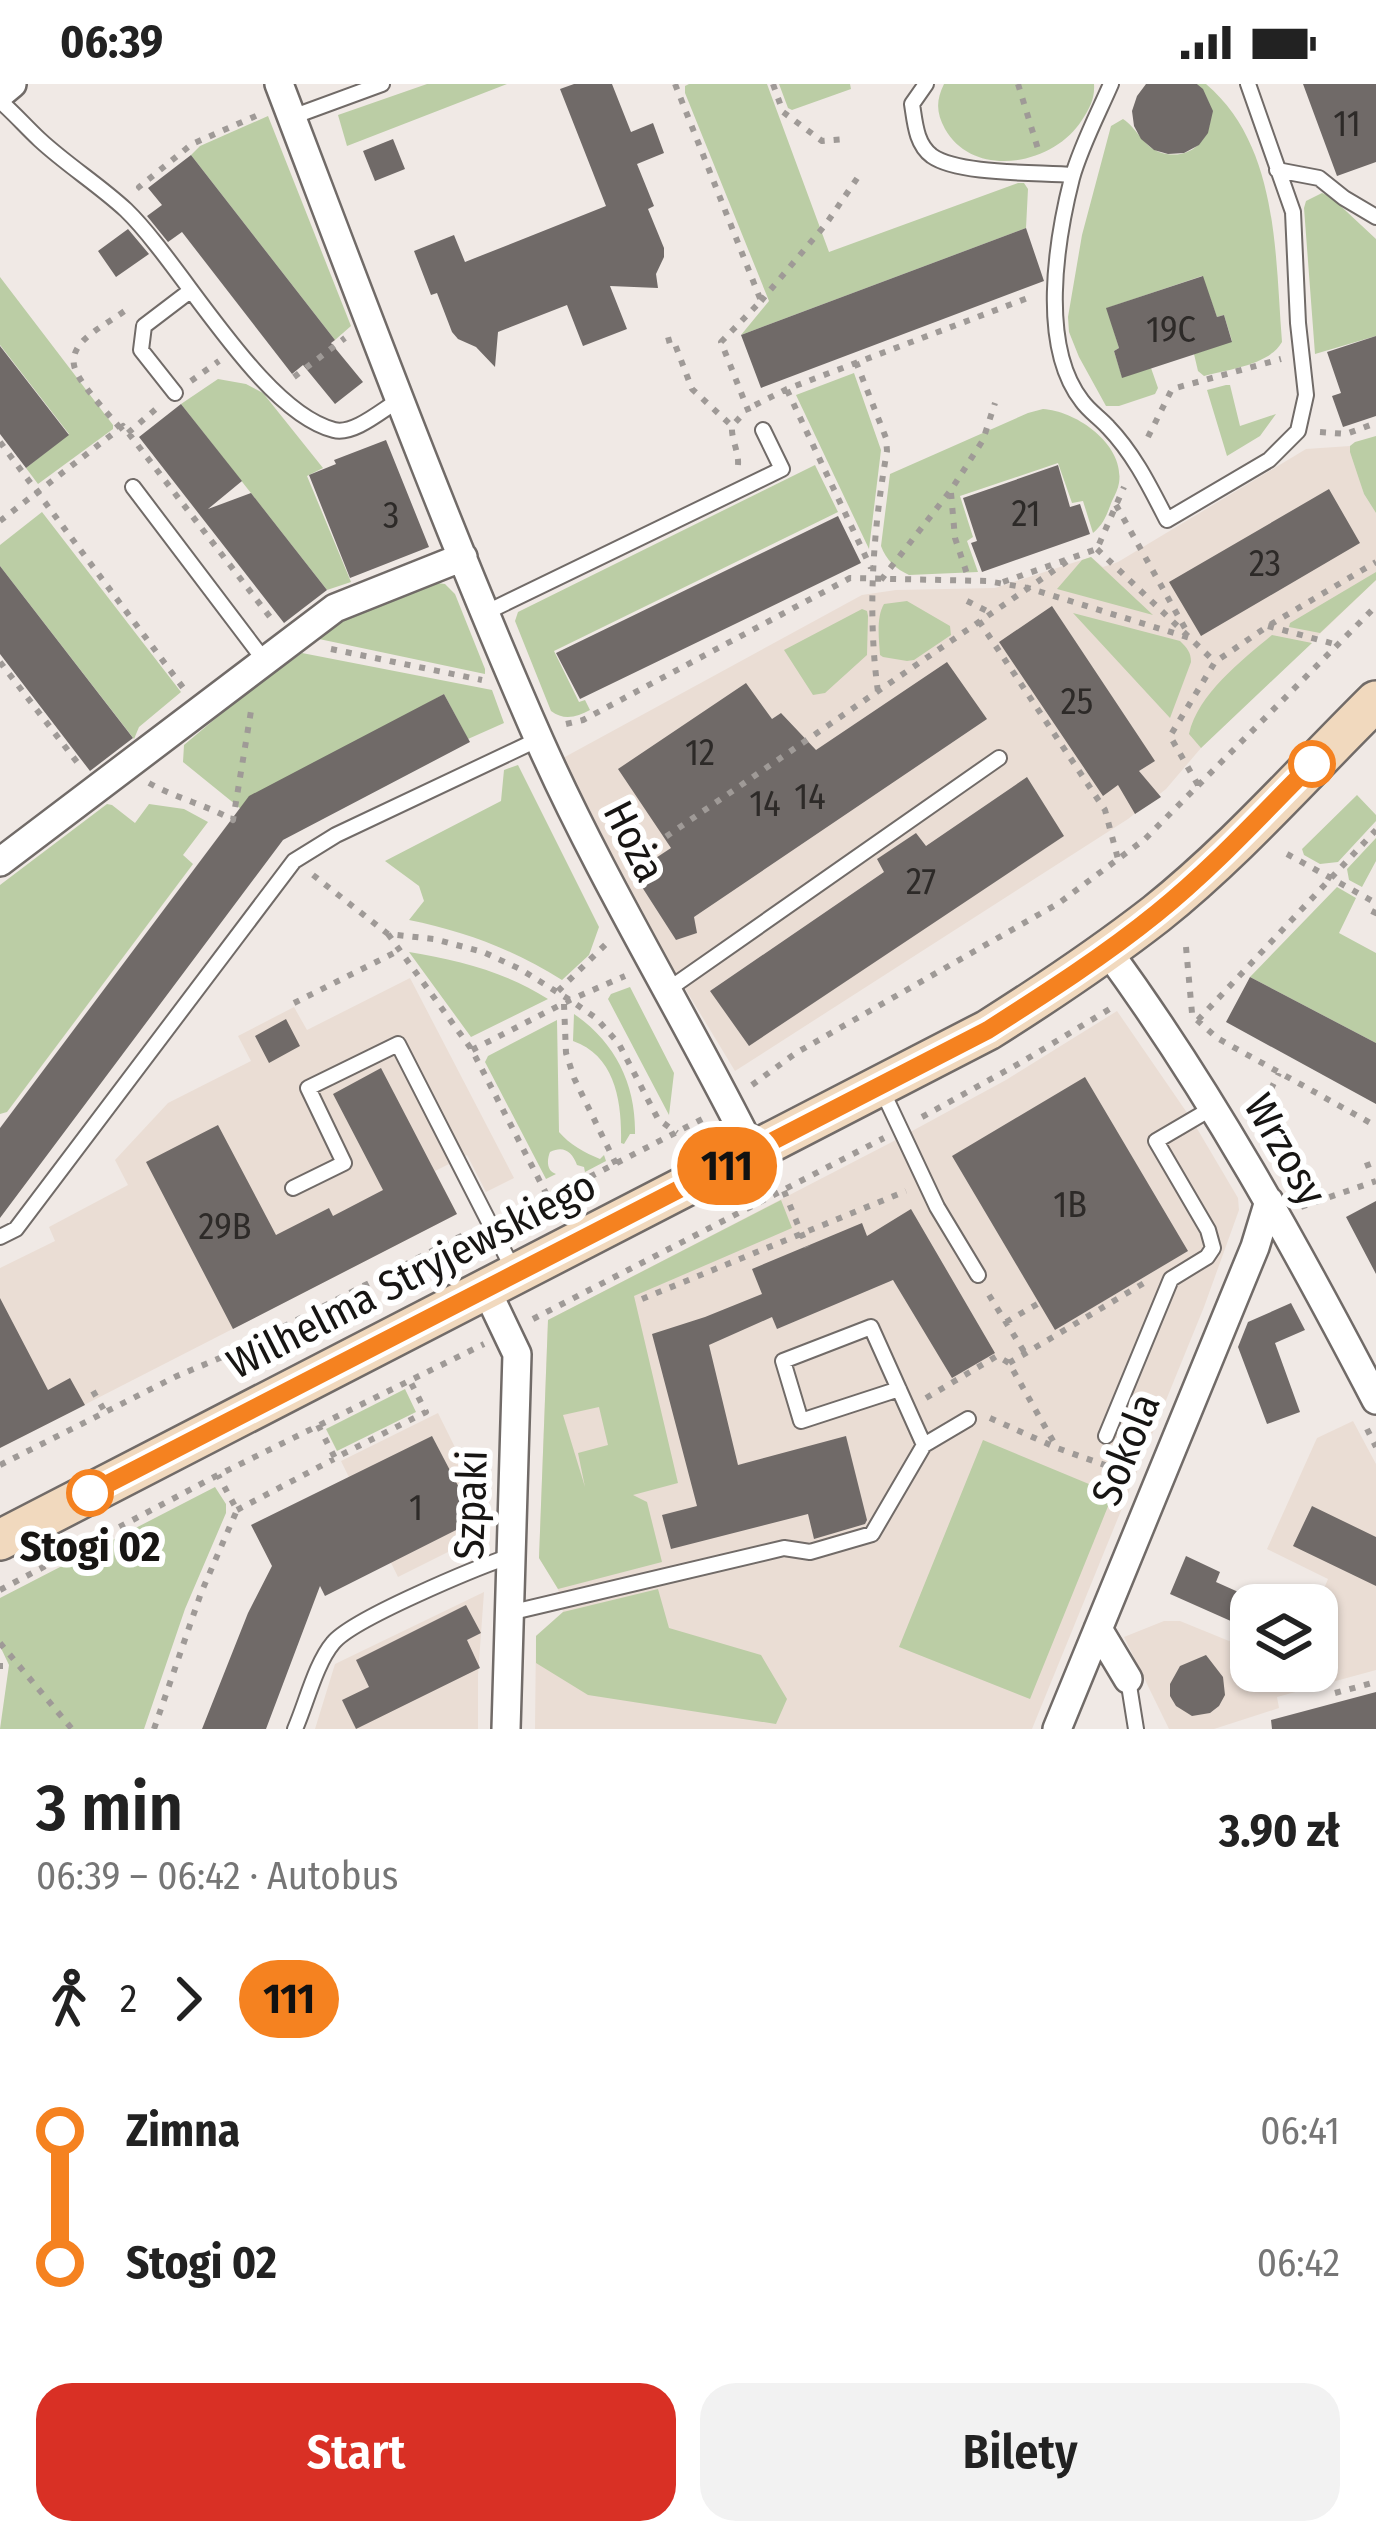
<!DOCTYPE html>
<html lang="pl">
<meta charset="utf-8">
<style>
body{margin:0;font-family:"Fira Sans Condensed",sans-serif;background:#f2f2f2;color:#222;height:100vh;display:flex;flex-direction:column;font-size:45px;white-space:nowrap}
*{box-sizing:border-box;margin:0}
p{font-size:39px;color:#767676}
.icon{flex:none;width:66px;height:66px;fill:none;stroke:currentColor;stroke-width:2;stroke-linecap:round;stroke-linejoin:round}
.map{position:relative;height:1645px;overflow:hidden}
.side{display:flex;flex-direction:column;background:#fff;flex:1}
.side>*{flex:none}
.badge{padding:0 24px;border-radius:39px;font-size:42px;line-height:78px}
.fabs{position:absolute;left:1230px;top:1500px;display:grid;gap:24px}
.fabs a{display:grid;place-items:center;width:108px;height:108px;border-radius:24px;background:#fff;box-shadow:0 3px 9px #0004;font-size:60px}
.map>.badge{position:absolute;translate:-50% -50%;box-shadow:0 0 0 6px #fff}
.legs{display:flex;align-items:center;gap:18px;height:132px;padding:0 36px;font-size:39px}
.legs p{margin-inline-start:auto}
.headline{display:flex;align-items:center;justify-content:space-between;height:204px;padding:0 36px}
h1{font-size:66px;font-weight:600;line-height:90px}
.primary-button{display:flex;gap:24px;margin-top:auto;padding:24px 36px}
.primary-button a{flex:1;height:138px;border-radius:36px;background:#d93025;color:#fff;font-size:48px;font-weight:600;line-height:138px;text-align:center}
.primary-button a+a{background:#f2f2f2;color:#222}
ul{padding:0 36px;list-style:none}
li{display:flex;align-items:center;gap:42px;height:132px;font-size:45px}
li i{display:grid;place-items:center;width:18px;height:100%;margin:0 15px;background:currentColor}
li i::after{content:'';width:30px;height:30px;margin:-15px;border:9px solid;border-radius:50%;background:#fff}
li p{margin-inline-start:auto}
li:first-child i{background:linear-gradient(#0000 50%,currentColor 0)}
li:last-child i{background:linear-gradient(currentColor 50%,#0000 0)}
.status{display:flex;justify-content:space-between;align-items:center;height:84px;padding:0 60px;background:#fff;direction:ltr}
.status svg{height:33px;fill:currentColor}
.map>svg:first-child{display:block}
.built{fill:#eaddd4}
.green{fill:#bbcda5;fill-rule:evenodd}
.building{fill:#706a68}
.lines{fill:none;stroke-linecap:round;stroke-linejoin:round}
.lane-casing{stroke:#716b68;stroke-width:18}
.street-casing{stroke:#716b68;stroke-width:32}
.secondary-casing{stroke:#716b68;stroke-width:44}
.path{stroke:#9f9a97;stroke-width:6;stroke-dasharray:6 9;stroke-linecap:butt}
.lane{stroke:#fff;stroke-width:14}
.street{stroke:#fff;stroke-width:27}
.secondary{stroke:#f1d9be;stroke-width:39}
.line-1-casing{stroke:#fff;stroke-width:27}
.line-1{stroke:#f58220;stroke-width:18}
.stop-1-dot{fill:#fff;stroke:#f58220;stroke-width:6}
.labels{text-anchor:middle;stroke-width:12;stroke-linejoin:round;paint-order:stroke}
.number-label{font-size:36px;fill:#2d2a28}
.street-label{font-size:42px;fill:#171513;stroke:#fff}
.stop-label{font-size:42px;font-weight:bold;fill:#171513;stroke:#fff}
</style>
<div class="status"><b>06:39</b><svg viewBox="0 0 49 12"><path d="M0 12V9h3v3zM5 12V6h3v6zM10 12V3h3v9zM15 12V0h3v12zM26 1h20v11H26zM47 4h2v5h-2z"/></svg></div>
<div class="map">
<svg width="1376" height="1645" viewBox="0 0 1376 1645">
<rect width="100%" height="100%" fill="#f0e9e5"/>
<path class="built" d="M 1350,362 L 1364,410 L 1376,429 L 1376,496 L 1201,664 L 1166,705 L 1128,735 L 735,987 L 643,835 L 605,766 L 563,674 L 862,511 L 896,506 L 995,504 L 1091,473 L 1103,483 L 1118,478 L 1306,365 Z
M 410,894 L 514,1094 L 486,1108 L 467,1071 L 435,1087 L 457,1130 L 0,1364 L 0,1184 L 55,1157 L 49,1143 L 128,1101 L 115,1076 L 168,1019 L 251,977 L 238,952 L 294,923 L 307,946 Z
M 1117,927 L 1192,1036 L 1238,1114 L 1239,1126 L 1204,1223 L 1032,1645 L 535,1645 L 536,1552 L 563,1528 L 558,1505 L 539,1474 L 548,1236 L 890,1059 L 1006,996 Z
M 438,1329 L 488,1430 L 488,1448 L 398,1493 L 341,1377 Z
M 1353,1337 L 1376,1380 L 1376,1586 L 1277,1613 L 1279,1624 L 1214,1645 L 1169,1645 L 1124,1553 L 1164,1537 L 1180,1537 L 1229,1557 L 1251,1550 L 1251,1587 L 1317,1587 L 1317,1521 L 1328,1495 L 1267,1465 L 1317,1354 Z
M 484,1508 L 478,1591 L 478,1645 L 315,1645 L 335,1580 Z"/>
<path class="green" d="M 427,0 L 507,0 L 347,62 L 338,31 Z
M 689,0 L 767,0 L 829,168 L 1018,99 L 1024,99 L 1028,105 L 1026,144 L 741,251 L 769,217 L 685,9 L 685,2 Z
M 779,0 L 850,0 L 851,5 L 792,26 L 788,24 Z
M 944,0 L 1094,0 C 1095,14 1090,24 1082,36 C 1054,81 974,96 945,45 C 936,29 936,16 944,0 Z
M 1197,0 L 1206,0 C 1279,62 1275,171 1282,258 C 1269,281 1229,285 1204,292 L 1198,287 L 1194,270 L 1232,257 L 1224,231 L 1217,233 L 1202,192 L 1107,224 L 1119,264 L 1114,267 L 1122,293 L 1151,284 L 1158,304 L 1155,310 L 1119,322 L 1106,322 L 1079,273 L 1069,248 L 1068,233 L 1082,151 L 1111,42 L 1123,35 C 1137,44 1142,61 1159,68 C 1202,83 1228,30 1197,0 Z
M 268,32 L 351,242 L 335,256 L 191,71 L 200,62 Z
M 1322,109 L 1331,113 L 1376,155 L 1376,252 L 1315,270 L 1304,124 L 1306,117 Z
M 0,193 L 113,341 L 113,345 L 38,400 L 26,384 L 69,350 L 0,261 Z
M 854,289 L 881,366 L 869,465 L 796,311 Z
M 218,295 L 246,300 L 263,309 L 323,384 L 307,392 L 351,498 L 327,506 L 181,320 Z
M 1226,301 L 1230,301 L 1240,342 L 1276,330 L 1260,352 L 1227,372 L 1207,306 Z
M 1043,325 C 1076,327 1125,360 1119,399 C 1118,405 1115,411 1112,417 C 1107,430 1104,440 1093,449 L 1083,417 L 1072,419 L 1058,379 L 960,412 L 973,453 L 967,457 L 978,488 L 909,491 C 896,485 886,476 881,462 L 890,390 L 1028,329 Z
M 1376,352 L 1376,429 L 1364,410 L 1350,368 L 1350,362 L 1355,358 Z
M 815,381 L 838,428 L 554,567 L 579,618 L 585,616 L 590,626 C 577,633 564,637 551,627 L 515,537 L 518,528 Z
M 42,428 L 181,608 L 139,643 L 134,655 L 0,482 L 0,461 Z
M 1091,473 L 1153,531 L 1057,505 L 1082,476 Z
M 1376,488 L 1376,496 L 1320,549 L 1289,543 L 1290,539 Z
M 437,499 L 445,500 L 455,510 L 485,585 L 485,590 L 319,555 L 319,552 L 352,529 Z
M 907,517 L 950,542 L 951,551 L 914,576 L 907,577 L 883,573 L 880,571 C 879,556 876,533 884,520 Z
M 862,525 L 867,527 L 868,532 L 867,571 L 825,609 L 813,611 L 784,566 Z
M 1073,529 L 1180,557 C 1187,564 1191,568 1191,578 L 1170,634 Z
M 1272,551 L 1312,559 L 1201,664 L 1189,650 C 1198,610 1241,577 1272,551 Z
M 302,569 L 492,606 L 504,639 L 468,655 L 444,610 L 241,725 L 183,678 L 184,661 L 241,613 Z
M 518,681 L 599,843 L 589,871 L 562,896 C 515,866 464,847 409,836 L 424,817 L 419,802 L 385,777 L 501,717 L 504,686 Z
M 1357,711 L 1376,731 L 1376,737 L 1338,778 L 1320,780 L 1304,771 L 1302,765 Z
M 107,720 L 112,721 L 135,739 L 149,720 L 184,725 L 208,738 L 183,771 L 193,780 L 7,1028 L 0,1030 L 0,801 Z
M 1376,754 L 1376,777 L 1362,803 L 1349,796 L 1347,785 Z
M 1337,803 L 1356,814 L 1339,849 L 1376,869 L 1376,959 L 1250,893 Z
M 409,868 C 458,876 506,888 548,915 L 471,953 Z
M 630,903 L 674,989 L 669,1031 L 608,915 L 611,910 Z
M 574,930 C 615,958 636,1000 635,1050 L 630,1050 L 624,1060 L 621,1059 C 622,1019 616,972 573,957 Z
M 557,936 L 559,1048 C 569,1060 585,1069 600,1075 L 604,1071 L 606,1077 L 585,1088 L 584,1083 L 577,1081 C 572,1068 564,1061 550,1068 C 547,1075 546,1087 556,1090 L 546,1095 L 485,978 L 488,972 Z
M 781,1116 L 792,1144 L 634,1212 L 678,1399 L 633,1411 L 647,1418 L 662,1478 L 558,1505 L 539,1474 L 548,1236 ZM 599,1323 L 608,1361 L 578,1369 L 585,1403 L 563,1331 Z
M 405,1305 L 416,1328 L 337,1367 L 326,1345 Z
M 983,1356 L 1113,1410 L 1030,1615 L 899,1563 Z
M 215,1403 L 226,1420 L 226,1429 L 185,1525 L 144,1645 L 0,1645 L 9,1581 L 0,1562 L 0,1514 Z
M 658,1505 L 669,1544 L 761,1571 L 787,1615 L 776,1640 L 588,1611 L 536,1579 L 536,1552 L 563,1528 Z"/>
<path class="building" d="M 574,0 L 612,0 L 631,48 L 653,39 L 664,69 L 637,80 L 654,122 L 648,125 L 664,164 L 664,173 L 656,190 L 658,204 L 610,202 L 627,245 L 583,262 L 567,221 L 498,248 L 495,283 L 476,263 L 458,255 L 452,248 L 437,209 L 431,211 L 414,167 L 454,151 L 465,178 L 606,122 L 560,5 Z
M 1146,0 L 1197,0 L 1203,5 L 1213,27 L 1208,49 L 1199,61 L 1184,69 L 1168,70 L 1154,66 L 1141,55 L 1134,42 L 1132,27 L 1137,12 Z
M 1303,0 L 1376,0 L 1376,78 L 1337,92 Z
M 393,55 L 405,85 L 375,97 L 363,67 Z
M 191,71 L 335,256 L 331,259 L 363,298 L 335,320 L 303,281 L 292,290 L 182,148 L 168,158 L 147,132 L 162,121 L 148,104 Z
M 1026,144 L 1044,197 L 761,304 L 741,251 Z
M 128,145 L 149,170 L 116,193 L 98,167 Z
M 1203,192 L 1217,233 L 1224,231 L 1232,258 L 1122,294 L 1114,267 L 1119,264 L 1106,224 Z
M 1376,252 L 1376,332 L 1343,343 L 1332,312 L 1341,309 L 1327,268 Z
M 0,262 L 69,351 L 26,384 L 0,350 Z
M 181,320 L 242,397 L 208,425 L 251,409 L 327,506 L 284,539 L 139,353 Z
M 386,356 L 429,463 L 350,494 L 309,391 L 336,380 L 334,376 Z
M 1058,381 L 1070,423 L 1080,420 L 1090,450 L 982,488 L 971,459 L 977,457 L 963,414 Z
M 1329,405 L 1360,459 L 1201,552 L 1169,498 Z
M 838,432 L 861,479 L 580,615 L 556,569 Z
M 0,482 L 133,654 L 90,687 L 0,570 Z
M 1052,522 L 1155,677 L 1139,687 L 1161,713 L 1135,730 L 1118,701 L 1103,712 L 999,558 Z
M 947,578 L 987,635 L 694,833 L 697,849 L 676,856 L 633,789 L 671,764 L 618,685 L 746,599 L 772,635 L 781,629 L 816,666 Z
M 444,610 L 470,658 L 283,756 L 0,1134 L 0,1044 L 249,712 Z
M 1027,693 L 1064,752 L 749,962 L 710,907 L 884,788 L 877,775 L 916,749 L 926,762 Z
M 1250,893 L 1376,959 L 1376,1020 L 1226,938 Z
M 286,935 L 300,962 L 269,979 L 255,952 Z
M 381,984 L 457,1130 L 233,1245 L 146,1078 L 218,1041 L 276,1151 L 329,1124 L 333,1132 L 383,1106 L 333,1010 Z
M 1085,993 L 1188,1167 L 1055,1246 L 952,1072 Z
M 1376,1117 L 1376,1190 L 1346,1133 Z
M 911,1125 L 995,1269 L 952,1294 L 893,1196 L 777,1245 L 772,1233 L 709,1261 L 738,1381 L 846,1352 L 867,1436 L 865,1440 L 814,1455 L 808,1430 L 671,1465 L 662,1431 L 697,1422 L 652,1250 L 705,1233 L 762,1210 L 752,1185 L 862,1139 L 867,1152 Z
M 0,1214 L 48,1306 L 70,1294 L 85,1321 L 0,1364 Z
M 1291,1219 L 1305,1246 L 1275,1259 L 1300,1328 L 1267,1340 L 1238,1263 L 1248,1238 Z
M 432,1352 L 476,1436 L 325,1512 L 320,1502 L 266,1645 L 202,1645 L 248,1529 L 272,1482 L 251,1441 Z
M 1312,1422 L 1376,1453 L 1376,1502 L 1293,1462 Z
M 1186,1472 L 1220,1488 L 1216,1498 L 1254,1515 L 1242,1542 L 1170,1510 Z
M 466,1521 L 481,1549 L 467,1556 L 480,1584 L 356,1645 L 342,1616 L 369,1603 L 356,1576 Z
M 1206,1571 L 1223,1593 L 1225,1611 L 1219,1622 L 1210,1629 L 1192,1632 L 1176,1622 L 1170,1612 L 1170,1600 L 1180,1582 Z
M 1376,1608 L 1376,1645 L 1272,1645 L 1271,1636 Z"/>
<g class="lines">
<defs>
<path id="lane" d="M 926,0 L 912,20 C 915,39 916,60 932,72 C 959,91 1039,88 1073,91
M 1111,0 C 1098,30 1081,62 1072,94 C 1056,157 1039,262 1082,317 C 1089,327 1100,334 1108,343 C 1134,370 1150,403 1167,436 L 1269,376 L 1298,347 L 1306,311 L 1298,239 L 1293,128 L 1248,0
M 0,17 C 14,29 26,43 40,56 C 67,81 99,101 126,126 C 182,180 260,327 334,346 C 354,351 382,326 399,316
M 292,33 L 382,0
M 1277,86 L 1319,94 L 1344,114 L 1376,133
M 175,309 L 141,266 L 144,242 L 190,207
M 133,403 L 264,576
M 487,528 L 782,385 L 763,346
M 666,907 L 999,674
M 881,1004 L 937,1123 L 978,1191
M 293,1104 L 344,1079 L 308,1004 L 398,960 L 515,1189
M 0,1153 L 16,1145 L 294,777 L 336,751 L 539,655
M 899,1305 L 801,1337 L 783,1277 L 871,1243 L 924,1361
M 1106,1352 L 1171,1195 L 1207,1173 L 1213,1164 L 1208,1146 L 1156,1057 L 1214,1023
M 509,1529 L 784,1464 L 810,1468 L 872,1450 L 924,1361 L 968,1335
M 1128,1595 L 1136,1645
M 295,1645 C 306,1620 316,1579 333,1559 C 352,1535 478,1483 511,1472"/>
<path id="street" d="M 279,0 C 363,220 445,442 540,658 C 603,799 684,930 753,1068
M 0,10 L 12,0
M 0,778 L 335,524 L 463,473
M 1107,866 C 1211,1008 1295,1161 1376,1316
M 486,1205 L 517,1270 L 506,1645
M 1098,1545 L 1128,1595
M 1057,1645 L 1255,1163 L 1269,1117"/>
<path id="secondary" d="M 0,1456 L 988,946 C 1045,910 1102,872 1156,830 C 1235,767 1304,688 1376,617"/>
</defs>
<use href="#lane" class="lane-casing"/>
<use href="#street" class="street-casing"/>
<use href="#secondary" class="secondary-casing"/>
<path class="path" d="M 675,0 L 761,217 L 721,258 L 750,331
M 773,0 L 783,28 L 822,57 L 846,55
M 1018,0 L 1038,65
M 141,105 L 139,103 L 192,60 L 258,31
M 761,217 L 826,140 L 858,93
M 666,257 L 673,255 L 692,305 L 732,342
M 856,278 L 886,354 L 887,367 C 873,446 867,528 878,608
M 294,293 L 345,254
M 191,297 L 219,277
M 787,306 L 871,484
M 755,321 L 787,305 L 1033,212
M 120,344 C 109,330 77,298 74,281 C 72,271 78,261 85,255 C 97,244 112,236 126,226
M 1320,348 L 1346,350 L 1376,339
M 128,349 L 157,324
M 1148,353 L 1172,305 L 1281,275
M 0,358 L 184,605
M 738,381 C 739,367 731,356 732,342 L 744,329
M 951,409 L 955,454 L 969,496
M 1116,421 L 1186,546
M 0,437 L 123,342 L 273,537
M 1097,465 L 1215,578
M 881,496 L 951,406 L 983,356 L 995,319
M 1003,498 L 1097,465 L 1124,403
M 967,517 L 991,529
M 979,537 L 1105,726 L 1118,775
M 1268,542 L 1338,561
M 331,565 L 482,596
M 0,578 L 80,682
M 566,640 L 583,636 L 850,494 L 987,497 L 1028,504 L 1190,554
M 149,699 C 176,714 206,721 233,736 L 251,627
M 1198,701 L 1170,652 L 1215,578 L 1268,542 L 1376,478
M 1287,770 L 1376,819
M 629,778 L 1072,474
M 313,791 L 388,850 L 434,855 L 483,868 L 520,885 L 570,916 L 596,934 L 619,960 L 658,1035 L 677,1049
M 1373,831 L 1376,825
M 388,850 L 472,966 L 548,1113
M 1186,863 L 1192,929
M 558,907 L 607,859
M 294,919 L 400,866
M 564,920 L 566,969 L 574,994 L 616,1080
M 1197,936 L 1217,954 L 1376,1042
M 1198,936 L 1376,746
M 472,966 L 570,916 L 625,892
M 752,1001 L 796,969 L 1059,819 L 1145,755 L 1376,522
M 1271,1005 L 1279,989
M 922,1033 L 1020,979 L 1113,923
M 1365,1082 L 1376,1078
M 784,1107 L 807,1163
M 1301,1123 L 1376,1097
M 510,1134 L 706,1033
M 989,1211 L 1025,1269
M 642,1215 L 906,1107
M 533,1235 L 884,1054
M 1006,1238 L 1039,1219
M 1009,1279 L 1144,1199
M 93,1307 L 105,1328
M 926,1314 L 997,1272 L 1009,1279 L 1057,1364
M 990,1334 L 1057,1364 L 1133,1391
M 318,1341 L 335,1374 L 426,1328 L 409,1295
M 1367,1345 L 1376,1363
M 0,1381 L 177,1292 L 232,1269 L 469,1148
M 237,1426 L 334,1375
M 0,1506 L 218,1391 L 484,1260
M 0,1559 L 72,1645
M 0,1579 L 0,1587
M 1335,1609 L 1376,1598
M 154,1645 L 201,1509 L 237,1426 L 218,1391"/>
<use href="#lane" class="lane"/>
<use href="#street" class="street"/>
<use href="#secondary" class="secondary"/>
</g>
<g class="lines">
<defs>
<path id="line-1" d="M 90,1409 L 988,946 C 1046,909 1104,872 1157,829 C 1213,784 1262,730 1312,680"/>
</defs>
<use href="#line-1" class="line-1-casing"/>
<use href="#line-1" class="line-1"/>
</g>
<g class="stop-1-dot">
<circle cx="1312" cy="680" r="21"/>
<circle cx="90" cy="1409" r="21"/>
</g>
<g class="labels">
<g class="number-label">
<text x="1347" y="52">11</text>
<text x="1171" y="258">19C</text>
<text x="1026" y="442">21</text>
<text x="391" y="444">3</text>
<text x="1265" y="492">23</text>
<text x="1077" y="630">25</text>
<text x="700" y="681">12</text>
<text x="810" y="725">14</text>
<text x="765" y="732">14</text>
<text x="921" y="810">27</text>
<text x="1070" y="1133">1B</text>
<text x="225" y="1155">29B</text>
<text x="416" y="1436">1</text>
</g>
<g class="street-label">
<text transform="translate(635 757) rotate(63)" y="15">Hoża</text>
<text transform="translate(1286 1065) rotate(60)" y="15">Wrzosy</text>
<text transform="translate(411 1190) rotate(-27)" y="15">Wilhelma Stryjewskiego</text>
<text transform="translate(1125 1365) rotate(-68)" y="15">Sokola</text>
<text transform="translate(470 1421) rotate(-88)" y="15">Szpaki</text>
</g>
<g class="stop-label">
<text x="90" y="1477">Stogi 02</text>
</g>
</g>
</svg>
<div class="fabs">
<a><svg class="icon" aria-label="layers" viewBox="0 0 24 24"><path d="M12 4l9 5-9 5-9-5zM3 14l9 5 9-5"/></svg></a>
</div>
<b class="badge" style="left:727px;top:1082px;background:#f58220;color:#111">111</b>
</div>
<section class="side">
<div class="headline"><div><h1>3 min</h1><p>06:39 – 06:42 · Autobus</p></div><b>3.90 zł</b></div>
<div class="legs"><svg class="icon" aria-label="walk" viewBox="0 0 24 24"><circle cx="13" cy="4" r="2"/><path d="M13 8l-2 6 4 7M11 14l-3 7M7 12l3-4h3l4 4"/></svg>2<svg class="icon" aria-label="forward" viewBox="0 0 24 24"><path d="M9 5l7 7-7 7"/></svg><b class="badge" style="background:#f58220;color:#111">111</b></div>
<ul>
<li><i style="color:#f58220"></i><b>Zimna</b><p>06:41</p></li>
<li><i style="color:#f58220"></i><b>Stogi 02</b><p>06:42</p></li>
</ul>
<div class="primary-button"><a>Start</a><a>Bilety</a></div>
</section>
